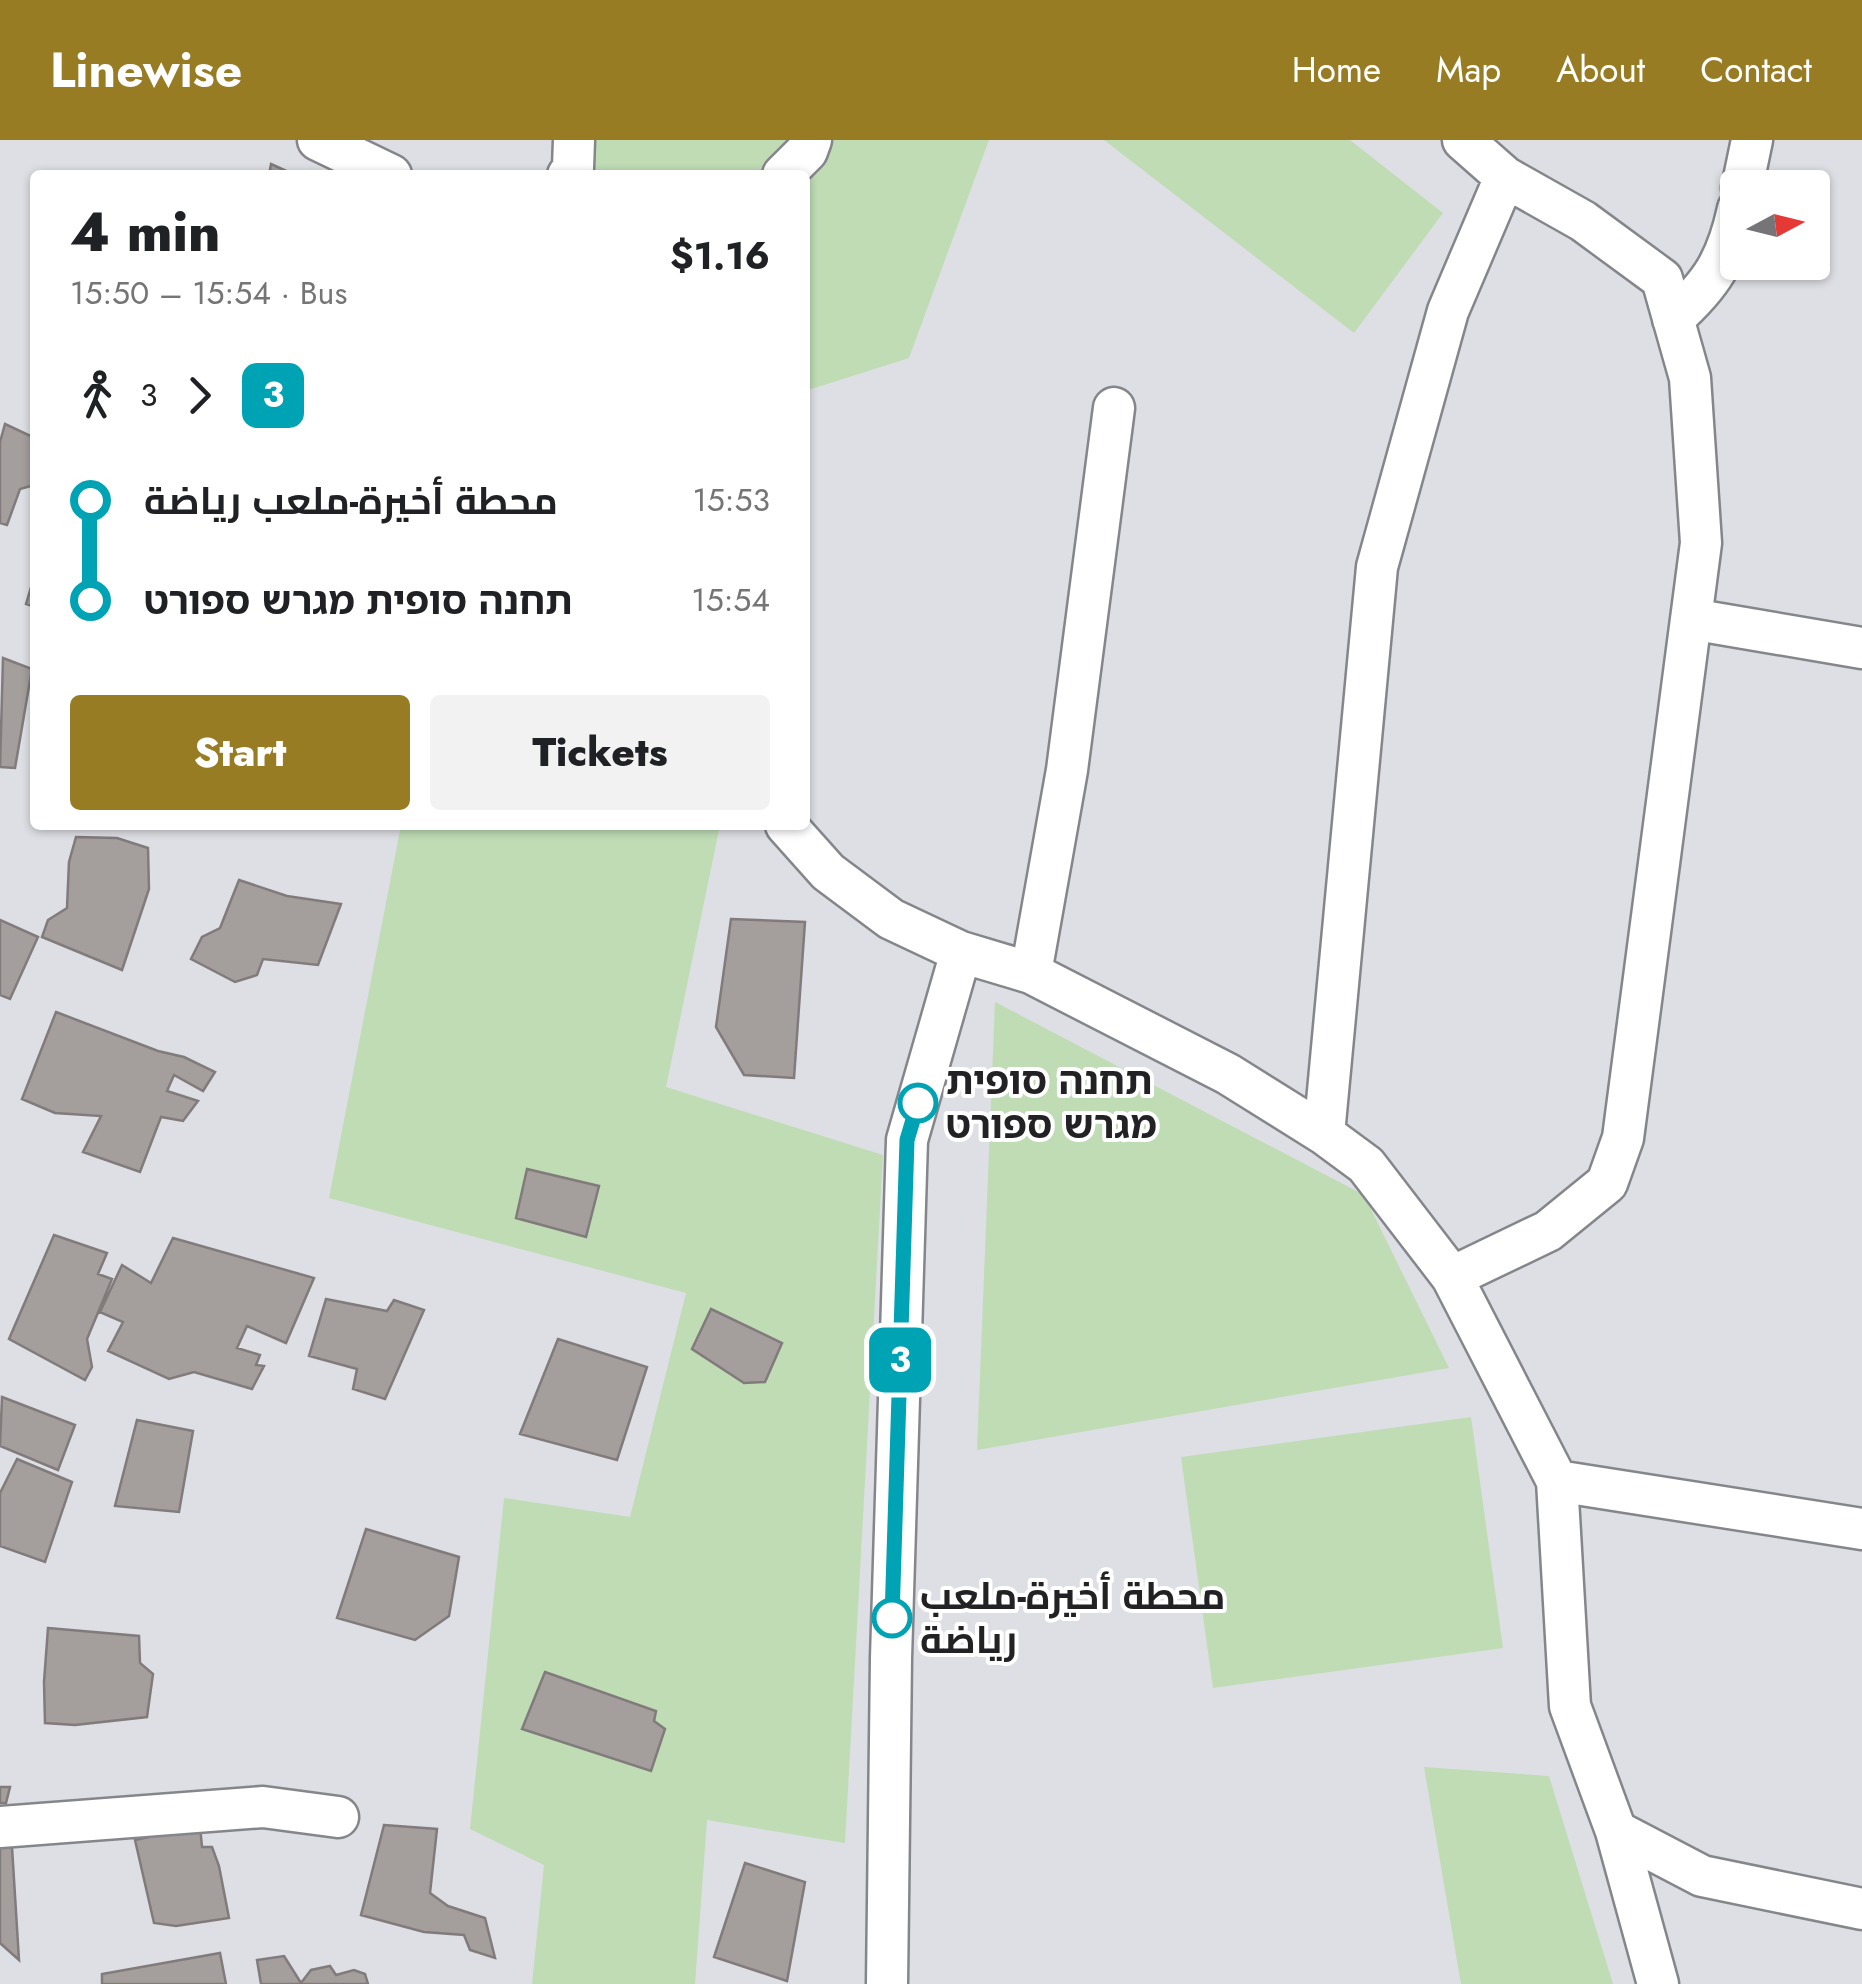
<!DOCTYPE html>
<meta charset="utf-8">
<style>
body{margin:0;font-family:Jost,Cairo,"Noto Sans Hebrew",sans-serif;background:#f2f2f2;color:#202124;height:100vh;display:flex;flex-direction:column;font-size:38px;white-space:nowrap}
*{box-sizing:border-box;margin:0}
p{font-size:32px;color:#757577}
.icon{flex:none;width:55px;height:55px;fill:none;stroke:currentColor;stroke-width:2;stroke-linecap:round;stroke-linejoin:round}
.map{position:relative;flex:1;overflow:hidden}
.panel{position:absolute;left:30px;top:30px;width:780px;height:660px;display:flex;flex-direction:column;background:#fff;border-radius:10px;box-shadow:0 2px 8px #0004}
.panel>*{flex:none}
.badge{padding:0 20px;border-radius:15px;font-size:35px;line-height:65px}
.needle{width:65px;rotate:83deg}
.buttons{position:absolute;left:1720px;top:30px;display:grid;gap:20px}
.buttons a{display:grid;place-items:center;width:110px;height:110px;border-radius:10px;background:#fff;box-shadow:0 2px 8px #0004;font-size:50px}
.map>.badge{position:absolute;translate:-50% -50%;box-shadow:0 0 0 5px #fff}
.legs{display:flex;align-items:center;gap:15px;height:110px;padding:0 40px;font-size:32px}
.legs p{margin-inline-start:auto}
.head{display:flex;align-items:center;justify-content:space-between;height:170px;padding:0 40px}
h1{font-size:55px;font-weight:800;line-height:75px}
.button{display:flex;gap:20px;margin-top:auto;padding:20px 40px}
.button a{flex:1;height:115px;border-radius:10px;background:#977c24;color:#fff;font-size:40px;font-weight:800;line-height:115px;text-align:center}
.button a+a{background:#f2f2f2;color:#202124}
ul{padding:0 40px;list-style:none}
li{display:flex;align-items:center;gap:35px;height:100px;font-size:38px}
li i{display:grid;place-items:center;width:15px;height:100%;margin:0 12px;background:currentColor}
li i::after{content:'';width:25px;height:25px;margin:-12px;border:8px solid;border-radius:50%;background:#fff}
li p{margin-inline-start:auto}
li:first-child i{background:linear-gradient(#0000 50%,currentColor 0)}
li:last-child i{background:linear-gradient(currentColor 50%,#0000 0)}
header{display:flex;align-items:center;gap:60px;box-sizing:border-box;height:140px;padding:0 50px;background:#977c24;color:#fff}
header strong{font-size:48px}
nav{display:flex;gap:55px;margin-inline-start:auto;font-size:35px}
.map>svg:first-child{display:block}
.green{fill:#bfdcb5}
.building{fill:#a49e9d;stroke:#817b7b;stroke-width:2.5}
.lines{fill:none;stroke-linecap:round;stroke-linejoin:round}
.minor-casing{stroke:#85868b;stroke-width:45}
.minor{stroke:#fff;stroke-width:40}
.line-1-casing{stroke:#fff;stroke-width:22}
.line-1{stroke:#00a3b4;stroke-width:15}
.stop-1-dot{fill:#fff;stroke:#00a3b4;stroke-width:5}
.labels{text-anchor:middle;stroke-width:8;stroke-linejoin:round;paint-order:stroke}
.stop-label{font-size:38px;font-weight:bold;fill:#222224;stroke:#fff;text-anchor:start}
</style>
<header>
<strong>Linewise</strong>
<nav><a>Home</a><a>Map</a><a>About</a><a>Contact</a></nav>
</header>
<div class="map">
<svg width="1862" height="1844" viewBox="0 0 1862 1844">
<rect width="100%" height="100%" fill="#dedfe4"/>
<path class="green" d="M 583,0 L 989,0 L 909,218 L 805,251 L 805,35 L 587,35 Z
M 1104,0 L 1350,0 L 1443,73 L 1354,193 Z
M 401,685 L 720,685 L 666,947 L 883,1015 L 845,1703 L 707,1680 L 695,1844 L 532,1844 L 544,1725 L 470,1689 L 504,1358 L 630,1377 L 686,1153 L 329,1058 Z
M 995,862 L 1364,1055 L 1449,1228 L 977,1310 Z
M 1471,1277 L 1503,1508 L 1213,1548 L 1181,1317 Z
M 1424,1627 L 1549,1636 L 1613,1844 L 1461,1844 Z"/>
<path class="building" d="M 271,24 L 295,35 L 269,35 Z
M 5,284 L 35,298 L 34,345 L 20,349 L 7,385 L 0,383 L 0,302 Z
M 35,434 L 35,467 L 26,464 Z
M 3,518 L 32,529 L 15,628 L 0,627 Z
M 76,697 L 117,698 L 148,708 L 149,749 L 122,830 L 42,797 L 48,780 L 67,768 L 69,722 Z
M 239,740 L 287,756 L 341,764 L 318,825 L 263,819 L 257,835 L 235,842 L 191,819 L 202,797 L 220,788 Z
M 731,779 L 805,782 L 794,938 L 744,935 L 716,887 Z
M 0,780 L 38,797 L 10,859 L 0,855 Z
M 56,872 L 158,911 L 184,917 L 215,932 L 203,951 L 174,935 L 167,951 L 198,961 L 183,981 L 161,977 L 140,1032 L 83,1012 L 101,976 L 55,973 L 22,959 Z
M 527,1029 L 599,1046 L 586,1097 L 516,1078 Z
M 54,1095 L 107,1113 L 98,1134 L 112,1139 L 87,1199 L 92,1227 L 85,1240 L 9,1199 Z
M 173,1098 L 314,1138 L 286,1203 L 247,1186 L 237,1208 L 260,1215 L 256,1225 L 264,1226 L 252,1249 L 194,1232 L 169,1239 L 108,1211 L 123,1182 L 100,1172 L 122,1125 L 151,1143 Z
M 326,1159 L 387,1171 L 394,1160 L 424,1170 L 385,1259 L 353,1249 L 357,1229 L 309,1216 Z
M 711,1169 L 782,1203 L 765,1242 L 744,1243 L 692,1209 Z
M 558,1199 L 647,1227 L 617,1320 L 520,1294 Z
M 2,1257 L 75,1285 L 58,1330 L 0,1306 Z
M 137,1280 L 193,1291 L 179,1372 L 115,1366 Z
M 17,1319 L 72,1342 L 45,1422 L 0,1406 L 0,1353 Z
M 366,1389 L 459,1417 L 449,1476 L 415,1500 L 337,1478 Z
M 48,1488 L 139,1496 L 140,1523 L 153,1534 L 147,1577 L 75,1585 L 45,1583 L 44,1542 Z
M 545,1532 L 656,1571 L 654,1581 L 665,1589 L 651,1631 L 522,1589 Z
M 0,1647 L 10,1647 L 6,1663 L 0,1663 Z
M 384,1685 L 437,1689 L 430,1753 L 448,1766 L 485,1778 L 495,1818 L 470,1810 L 464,1795 L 424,1792 L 361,1775 Z
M 200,1686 L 202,1707 L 212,1707 L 219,1726 L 229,1778 L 176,1786 L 154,1783 L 135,1700 Z
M 12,1707 L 19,1820 L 0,1803 L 0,1708 Z
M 745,1723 L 805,1742 L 787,1841 L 714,1817 Z
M 220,1813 L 226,1844 L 102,1844 L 102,1834 Z
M 284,1816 L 301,1843 L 311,1830 L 330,1826 L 336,1835 L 354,1830 L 365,1834 L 368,1844 L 261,1844 L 257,1820 Z"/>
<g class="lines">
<defs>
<path id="minor" d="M 318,0 L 391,35
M 568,35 L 573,28 L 574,0
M 783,35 L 807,11 L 811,0
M 1742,48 L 1752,0
M 1673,179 C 1712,144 1727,120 1738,69
M 1691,479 L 1862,508
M 786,685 L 828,732 L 891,779 L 961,812 L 1031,833 L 1228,934 L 1324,994 L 1366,1025 L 1452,1137 L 1557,1341 L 1570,1566 L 1616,1691 L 1702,1736 L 1862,1769
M 1031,833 L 1067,630 L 1114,268
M 1324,994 L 1377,427 L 1448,171 L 1505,37
M 1452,1137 L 1548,1091 L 1607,1043 L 1623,998 L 1701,403 L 1690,238 L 1662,139 L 1583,81 L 1505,37 L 1463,0
M 1557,1341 L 1862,1389
M 0,1687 L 263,1667 L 338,1677
M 1616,1691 L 1658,1844
M 887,1844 L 891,1518 L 907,1000 L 961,812"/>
</defs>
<use href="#minor" class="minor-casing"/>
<use href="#minor" class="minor"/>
</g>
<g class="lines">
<defs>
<path id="line-1" d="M 892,1478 L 907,1000 L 918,963"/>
</defs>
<use href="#line-1" class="line-1-casing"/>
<use href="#line-1" class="line-1"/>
</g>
<g class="stop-1-dot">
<circle cx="918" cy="963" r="18"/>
<circle cx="892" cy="1478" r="18"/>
</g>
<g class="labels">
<g class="stop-label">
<text x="946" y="954">תחנה סופית<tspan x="946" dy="44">מגרש ספורט</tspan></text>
<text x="920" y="1469">محطة أخيرة-ملعب<tspan x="920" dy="44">رياضة</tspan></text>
</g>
</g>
</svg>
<div class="buttons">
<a><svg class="needle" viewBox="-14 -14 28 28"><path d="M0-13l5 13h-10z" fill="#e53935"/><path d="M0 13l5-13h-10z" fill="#757577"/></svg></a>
</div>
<b class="badge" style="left:900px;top:1220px;background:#00a3b4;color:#fff">3</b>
<section class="panel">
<div class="head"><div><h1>4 min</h1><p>15:50 – 15:54 · Bus</p></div><b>$1.16</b></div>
<div class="legs"><svg class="icon" aria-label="walk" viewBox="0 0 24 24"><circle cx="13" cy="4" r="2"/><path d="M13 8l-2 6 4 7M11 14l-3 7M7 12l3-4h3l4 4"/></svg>3<svg class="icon" aria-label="forward" viewBox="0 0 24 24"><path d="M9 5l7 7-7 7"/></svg><b class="badge" style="background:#00a3b4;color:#fff">3</b></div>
<ul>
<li><i style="color:#00a3b4"></i><b>محطة أخيرة-ملعب رياضة</b><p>15:53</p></li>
<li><i style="color:#00a3b4"></i><b>תחנה סופית מגרש ספורט</b><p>15:54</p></li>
</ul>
<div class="button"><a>Start</a><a>Tickets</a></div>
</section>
</div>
